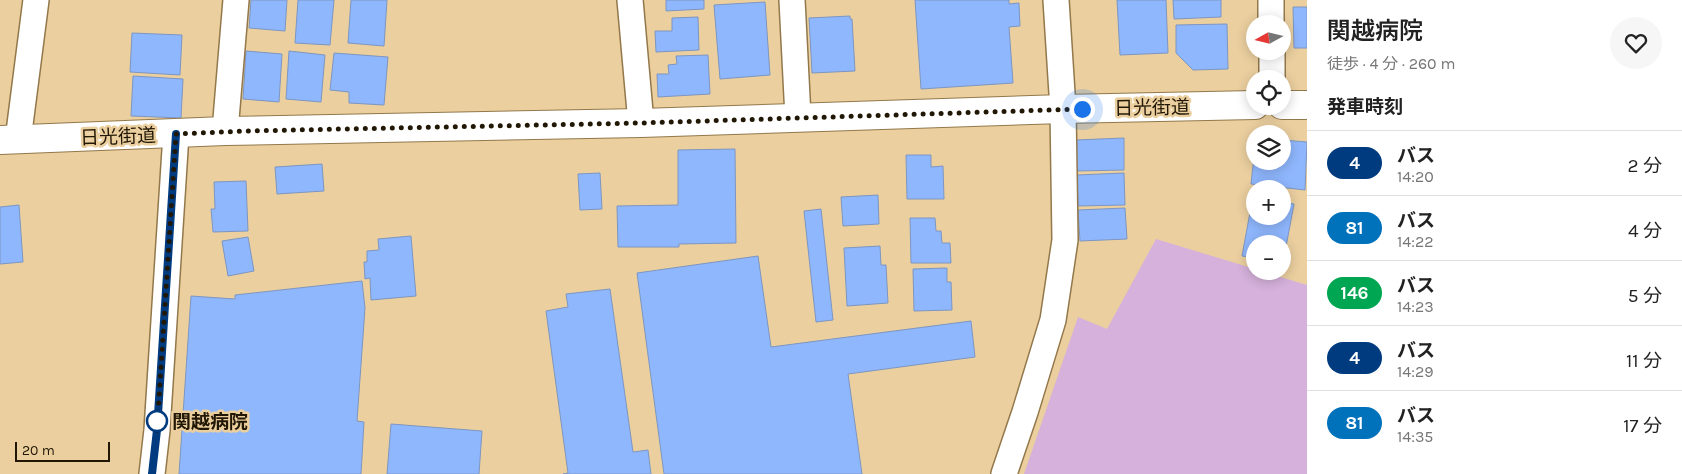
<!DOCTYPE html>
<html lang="ja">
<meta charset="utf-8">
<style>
body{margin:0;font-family:Karla,"Noto Sans JP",sans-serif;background:#f6f6f6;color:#222;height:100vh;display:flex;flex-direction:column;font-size:19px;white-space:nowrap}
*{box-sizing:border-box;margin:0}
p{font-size:16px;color:#767676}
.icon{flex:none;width:28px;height:28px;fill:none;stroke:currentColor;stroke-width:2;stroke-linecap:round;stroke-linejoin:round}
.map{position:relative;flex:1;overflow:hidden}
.sheet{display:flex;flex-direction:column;background:#fff;width:375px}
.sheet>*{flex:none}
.badge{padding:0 10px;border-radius:16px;font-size:18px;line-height:32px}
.needle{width:32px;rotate:262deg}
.buttons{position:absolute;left:1246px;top:15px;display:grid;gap:10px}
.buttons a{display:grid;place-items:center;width:45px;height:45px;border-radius:50%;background:#fff;box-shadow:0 2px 12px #0003;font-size:25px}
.scale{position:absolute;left:15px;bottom:12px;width:95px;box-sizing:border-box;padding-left:5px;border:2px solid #211705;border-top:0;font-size:14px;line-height:18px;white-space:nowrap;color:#211705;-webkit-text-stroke:4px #ebcf9f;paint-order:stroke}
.you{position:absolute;width:25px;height:25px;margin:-12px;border:4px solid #fff;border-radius:50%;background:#1a73e8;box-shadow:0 0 0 8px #1a73e833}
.map>.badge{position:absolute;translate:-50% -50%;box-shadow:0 0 0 2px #fff}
h2{padding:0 20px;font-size:19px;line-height:45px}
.round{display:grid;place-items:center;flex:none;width:52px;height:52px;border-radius:26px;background:#f6f6f6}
.summary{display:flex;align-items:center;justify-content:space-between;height:85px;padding:0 20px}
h1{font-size:24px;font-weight:600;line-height:38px}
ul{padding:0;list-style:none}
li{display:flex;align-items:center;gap:15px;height:65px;padding:0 20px;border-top:1px solid #e0e0e0}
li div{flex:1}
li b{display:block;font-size:19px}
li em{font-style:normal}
li .badge{min-width:55px;font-weight:700;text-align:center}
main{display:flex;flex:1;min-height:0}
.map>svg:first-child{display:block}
.green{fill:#d5b1db}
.building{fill:#8fb7fd;stroke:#7d96c1}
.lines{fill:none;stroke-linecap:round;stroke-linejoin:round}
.minor-casing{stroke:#92784b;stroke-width:28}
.tertiary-casing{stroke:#92784b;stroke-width:30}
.minor{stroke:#fff;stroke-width:25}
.tertiary{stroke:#fff;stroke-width:28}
.line-casing{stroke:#fff;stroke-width:11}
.line{stroke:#003b80;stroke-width:8}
.walk{stroke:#211705;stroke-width:5;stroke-dasharray:0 9}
.stop-dot{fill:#fff;stroke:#003b80;stroke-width:2.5}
.labels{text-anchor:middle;stroke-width:5;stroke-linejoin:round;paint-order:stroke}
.street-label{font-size:19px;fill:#211705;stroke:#ebcf9f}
.stop-label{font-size:19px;font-weight:bold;fill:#211705;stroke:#ebcf9f;text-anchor:start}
</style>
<main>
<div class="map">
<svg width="1307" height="474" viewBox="0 0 1307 474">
<rect width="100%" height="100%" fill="#ebcf9f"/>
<path class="green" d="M 1156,239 L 1255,269 L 1255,271 L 1261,271 L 1307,285 L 1307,474 L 1024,474 L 1078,317 L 1107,329 Z"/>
<path class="building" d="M 251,0 L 287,0 L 285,31 L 249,28 Z
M 298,0 L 334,0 L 330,45 L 295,43 Z
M 351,0 L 387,0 L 384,46 L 348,43 Z
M 666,0 L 704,0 L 704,9 L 666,11 Z
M 915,0 L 1009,0 L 1009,4 L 1019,3 L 1020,26 L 1009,27 L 1013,83 L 921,89 Z
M 1117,0 L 1166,0 L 1168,53 L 1120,55 Z
M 1173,0 L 1221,0 L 1221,17 L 1174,19 Z
M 765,2 L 770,75 L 720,79 L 714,5 Z
M 1293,7 L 1307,7 L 1307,48 L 1294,48 Z
M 850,16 L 850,19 L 852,19 L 855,71 L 812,73 L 809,18 Z
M 698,17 L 699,50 L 656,52 L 655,31 L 672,31 L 672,18 Z
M 1227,24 L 1228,69 L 1193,70 L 1176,53 L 1176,25 Z
M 132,33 L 182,35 L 180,75 L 130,72 Z
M 246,51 L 282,54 L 279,102 L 243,99 Z
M 289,51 L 325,55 L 321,102 L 286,99 Z
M 334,53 L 388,57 L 384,105 L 349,103 L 349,92 L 330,90 Z
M 708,55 L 710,94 L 658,97 L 657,74 L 669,74 L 668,65 L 677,64 L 676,56 Z
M 133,76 L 183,79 L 181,118 L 131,116 Z
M 1124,138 L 1124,170 L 1077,171 L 1076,140 Z
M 1282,140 L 1307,142 L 1305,190 L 1251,184 L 1255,147 L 1255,161 L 1282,161 Z
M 735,149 L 736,243 L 679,244 L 679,247 L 618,247 L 617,206 L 678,205 L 678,150 Z
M 906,155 L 931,155 L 931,167 L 943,166 L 944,199 L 907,199 Z
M 322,164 L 324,191 L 277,194 L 275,167 Z
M 600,173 L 602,209 L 580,210 L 578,174 Z
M 1124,173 L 1125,205 L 1078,206 L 1077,175 Z
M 246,181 L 248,231 L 213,232 L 211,209 L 215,209 L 214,182 Z
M 878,195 L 879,224 L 843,226 L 841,197 Z
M 1253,196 L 1255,197 L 1255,216 L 1282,216 L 1282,202 L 1294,204 L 1283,263 L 1282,244 L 1255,244 L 1255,258 L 1242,256 Z
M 19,205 L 23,262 L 0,264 L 0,207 Z
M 1125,208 L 1127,239 L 1080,241 L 1078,210 Z
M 821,209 L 833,320 L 816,322 L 804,211 Z
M 910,218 L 935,218 L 936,231 L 941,231 L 942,243 L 950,243 L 951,263 L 911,263 Z
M 411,236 L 416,296 L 371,300 L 370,278 L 365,279 L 364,262 L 367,262 L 367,251 L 379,250 L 378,239 Z
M 248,237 L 254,271 L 228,276 L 222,241 Z
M 880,246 L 881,265 L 886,265 L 888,303 L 847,306 L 844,248 Z
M 758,256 L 771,347 L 971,321 L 975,357 L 848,374 L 862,474 L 664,474 L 637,273 Z
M 947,268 L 947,282 L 951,282 L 952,310 L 914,311 L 913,269 Z
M 362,281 L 365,308 L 357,421 L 364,422 L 361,474 L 179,474 L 191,296 L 235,299 L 235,295 Z
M 610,289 L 633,452 L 648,450 L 651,474 L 563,474 L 568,473 L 546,311 L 568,307 L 566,294 Z
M 391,424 L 482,431 L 479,474 L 387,474 Z"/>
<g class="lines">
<defs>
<path id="minor" d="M 630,0 L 641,123
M 792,0 L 798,117
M 1271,0 L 1271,24
M 1272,51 L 1272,79
M 225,131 L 236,0
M 18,140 L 36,0
M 152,474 L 157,430 L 176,134
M 1004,474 L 1025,412 L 1053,320 L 1065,240 L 1063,109 L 1056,0"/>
<path id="tertiary" d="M 1282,105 L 1307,105
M 0,140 L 225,131 L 641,123 L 1063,109 L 1255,105"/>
</defs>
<use href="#minor" class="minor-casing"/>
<use href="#tertiary" class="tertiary-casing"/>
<use href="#minor" class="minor"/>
<use href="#tertiary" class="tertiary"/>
</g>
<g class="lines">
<defs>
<path id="line" d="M 152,474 L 157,430 L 176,134"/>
</defs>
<use href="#line" class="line-casing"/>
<use href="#line" class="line"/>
<path class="walk" d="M 157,421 L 157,430 L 176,134 L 245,131 L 641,123 L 1082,109"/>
</g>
<circle class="stop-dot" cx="157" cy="421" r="10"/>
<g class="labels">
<g class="street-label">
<text transform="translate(1152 107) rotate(-1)" y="7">日光街道</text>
<text transform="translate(118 136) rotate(-2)" y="7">日光街道</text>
</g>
<g class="stop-label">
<text x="172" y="428">関越病院</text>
</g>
</g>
</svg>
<div class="buttons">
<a><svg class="needle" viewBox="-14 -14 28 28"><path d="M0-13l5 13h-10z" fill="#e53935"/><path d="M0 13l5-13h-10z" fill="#767676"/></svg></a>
<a><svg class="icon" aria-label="locate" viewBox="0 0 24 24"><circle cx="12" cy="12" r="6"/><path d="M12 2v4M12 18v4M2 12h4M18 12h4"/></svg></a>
<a><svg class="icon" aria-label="layers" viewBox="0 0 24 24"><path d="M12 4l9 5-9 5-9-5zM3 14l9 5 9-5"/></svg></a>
<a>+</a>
<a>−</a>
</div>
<div class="scale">20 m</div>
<div class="you" style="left:1082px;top:109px"></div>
</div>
<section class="sheet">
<div class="summary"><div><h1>関越病院</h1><p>徒歩 · 4 分 · 260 m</p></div><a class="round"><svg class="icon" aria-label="heart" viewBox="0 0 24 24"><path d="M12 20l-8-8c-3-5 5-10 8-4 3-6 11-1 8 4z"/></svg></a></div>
<h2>発車時刻</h2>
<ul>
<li><span class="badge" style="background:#003b80;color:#fff">4</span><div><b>バス</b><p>14:20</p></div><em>2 分</em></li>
<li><span class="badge" style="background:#0072bc;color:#fff">81</span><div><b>バス</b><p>14:22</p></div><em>4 分</em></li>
<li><span class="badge" style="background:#00a651;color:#fff">146</span><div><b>バス</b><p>14:23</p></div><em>5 分</em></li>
<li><span class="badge" style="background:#003b80;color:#fff">4</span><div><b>バス</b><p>14:29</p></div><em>11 分</em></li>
<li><span class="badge" style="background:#0072bc;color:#fff">81</span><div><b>バス</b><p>14:35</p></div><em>17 分</em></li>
</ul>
</section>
</main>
